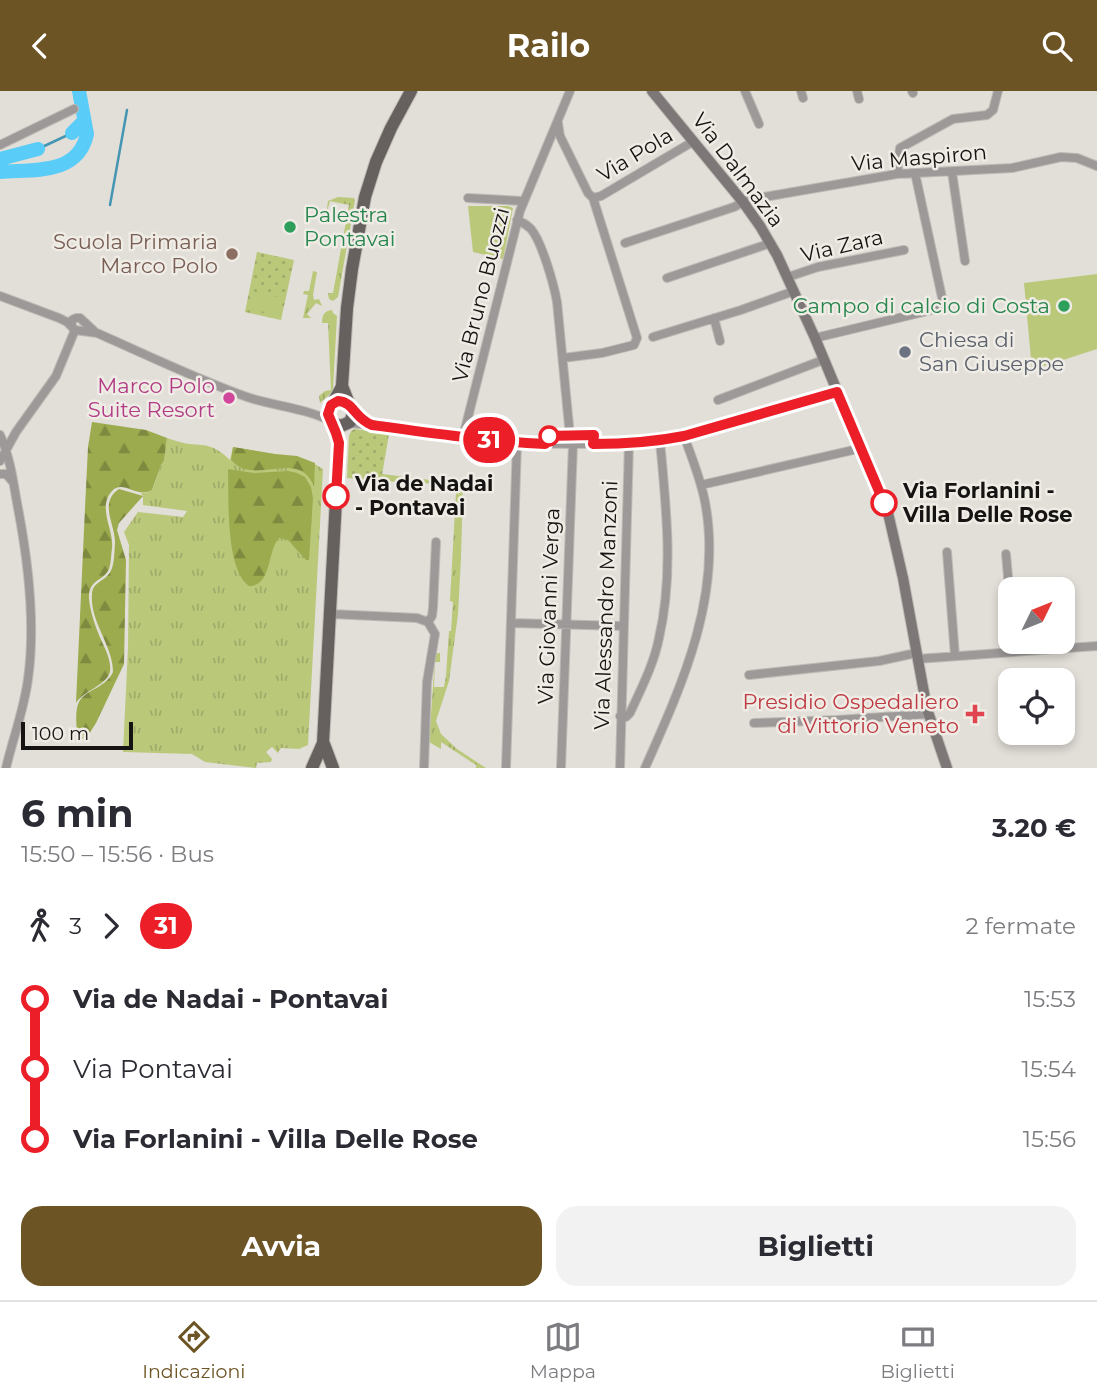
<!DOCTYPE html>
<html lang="it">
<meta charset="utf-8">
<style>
body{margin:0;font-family:Montserrat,sans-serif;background:#f2f2f3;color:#2b2b33;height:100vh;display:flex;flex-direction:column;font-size:26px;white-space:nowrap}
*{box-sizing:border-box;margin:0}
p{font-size:23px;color:#7c7c81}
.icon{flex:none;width:38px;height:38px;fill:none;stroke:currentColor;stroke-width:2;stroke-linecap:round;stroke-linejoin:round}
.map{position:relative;height:677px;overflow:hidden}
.sheet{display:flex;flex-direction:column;background:#fff;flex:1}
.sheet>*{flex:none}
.badge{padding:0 14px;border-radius:23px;font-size:24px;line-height:46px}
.needle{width:46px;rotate:47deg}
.controls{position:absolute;left:998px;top:486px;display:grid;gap:14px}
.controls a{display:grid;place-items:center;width:77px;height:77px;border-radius:14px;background:#fff;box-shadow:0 4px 10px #0003;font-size:35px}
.scale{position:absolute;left:21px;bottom:18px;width:112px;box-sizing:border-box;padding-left:7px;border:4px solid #151412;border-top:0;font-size:19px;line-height:24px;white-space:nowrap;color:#151412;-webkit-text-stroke:5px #efebe5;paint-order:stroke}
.map>.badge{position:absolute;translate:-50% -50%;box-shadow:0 0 0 4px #fff}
.legs{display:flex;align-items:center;gap:10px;height:77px;padding:0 21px;font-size:23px}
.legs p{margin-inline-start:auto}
.headline{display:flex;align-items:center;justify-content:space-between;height:119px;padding:0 21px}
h1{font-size:38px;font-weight:700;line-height:52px}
.button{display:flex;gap:14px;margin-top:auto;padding:14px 21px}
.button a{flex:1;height:80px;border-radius:21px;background:#6d5425;color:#fff;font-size:28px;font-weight:700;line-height:80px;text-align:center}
.button a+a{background:#f2f2f3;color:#2b2b33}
ul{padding:0 21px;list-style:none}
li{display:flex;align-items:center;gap:24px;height:70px;font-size:26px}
li i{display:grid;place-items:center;width:10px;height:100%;margin:0 9px;background:currentColor}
li i::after{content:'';width:18px;height:18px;margin:-9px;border:5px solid;border-radius:50%;background:#fff}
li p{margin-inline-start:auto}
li:first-child i{background:linear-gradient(#0000 50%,currentColor 0)}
li:last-child i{background:linear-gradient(currentColor 50%,#0000 0)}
header{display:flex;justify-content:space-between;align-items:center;height:91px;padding:0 21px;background:#6d5425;color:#fff;font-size:32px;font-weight:700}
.tabs{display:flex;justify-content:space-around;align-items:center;height:98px;border-top:2px solid #e1e1e2;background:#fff;font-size:19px;color:#7c7c81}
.tabs a{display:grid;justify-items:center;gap:4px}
.tabs .selected{color:#6d5425}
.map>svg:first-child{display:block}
.grass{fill:url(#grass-tufts)}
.forest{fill:url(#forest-firs)}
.park{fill:url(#park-dots)}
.pitch{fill:#bac87a}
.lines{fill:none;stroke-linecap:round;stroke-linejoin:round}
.stream{stroke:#4596b3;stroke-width:2.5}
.river{stroke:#59cdf8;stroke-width:14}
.street-casing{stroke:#bdbab4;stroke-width:10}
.secondary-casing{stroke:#bdbab4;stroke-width:12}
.primary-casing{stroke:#bdbab4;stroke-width:14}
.street{stroke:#9d9999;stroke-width:8}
.secondary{stroke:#7d7877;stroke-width:10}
.primary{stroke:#66605f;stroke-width:12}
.line-1-casing{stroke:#fff;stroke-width:16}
.line-1{stroke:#ec1f29;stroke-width:10}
.leisure-dot{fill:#2e9e5b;stroke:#efebe5;stroke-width:2.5}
.education-dot{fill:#8d6e63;stroke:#efebe5;stroke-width:2.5}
.worship-dot{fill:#6b7280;stroke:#efebe5;stroke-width:2.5}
.hotel-dot{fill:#d1479c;stroke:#efebe5;stroke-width:2.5}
.stop-1-dot{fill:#fff;stroke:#ec1f29;stroke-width:3.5}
.health-dot{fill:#e0444e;stroke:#efebe5;stroke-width:2.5}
.labels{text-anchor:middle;stroke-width:5;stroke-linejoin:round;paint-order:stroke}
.street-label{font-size:21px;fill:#151412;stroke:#efebe5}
.leisure-label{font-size:21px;fill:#27864d;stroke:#efebe5;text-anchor:start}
.education-label{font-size:21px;fill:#785e54;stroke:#efebe5;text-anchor:end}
.worship-label{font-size:21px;fill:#5b616d;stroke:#efebe5;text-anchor:start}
.hotel-label{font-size:21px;fill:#b23c85;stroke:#efebe5;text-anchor:end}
.stop-label{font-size:21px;font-weight:bold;fill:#151412;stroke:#efebe5;text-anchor:start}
.health-label{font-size:21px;fill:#be3a42;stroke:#efebe5;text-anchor:end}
</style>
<header><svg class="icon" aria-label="back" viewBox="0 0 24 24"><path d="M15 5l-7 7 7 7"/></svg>Railo<svg class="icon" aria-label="search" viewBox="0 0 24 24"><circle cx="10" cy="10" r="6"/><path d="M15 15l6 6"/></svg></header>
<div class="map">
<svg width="1097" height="677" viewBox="0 0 1097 677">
<defs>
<pattern id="grass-tufts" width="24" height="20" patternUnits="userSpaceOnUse" patternTransform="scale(1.75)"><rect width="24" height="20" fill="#bac87a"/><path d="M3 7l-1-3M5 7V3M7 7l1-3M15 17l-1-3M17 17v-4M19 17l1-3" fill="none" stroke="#9fab68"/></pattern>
<pattern id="forest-firs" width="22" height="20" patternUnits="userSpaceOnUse" patternTransform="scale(1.75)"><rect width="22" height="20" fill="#9cab4d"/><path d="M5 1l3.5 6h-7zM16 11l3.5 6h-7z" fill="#7e8a3f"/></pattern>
<pattern id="park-dots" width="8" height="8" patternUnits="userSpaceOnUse" patternTransform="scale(1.75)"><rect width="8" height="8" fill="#bac87a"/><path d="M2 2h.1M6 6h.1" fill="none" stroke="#9fab68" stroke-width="1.8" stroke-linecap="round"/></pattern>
</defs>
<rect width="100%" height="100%" fill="#e2ded8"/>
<path class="grass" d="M 338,106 L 354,107 L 355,109 L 338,206 L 333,210 L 329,208 L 328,202 L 333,202 L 349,114 L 330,110 L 326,124 L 328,110 Z
M 313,180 L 317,181 L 313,204 L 314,209 L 319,208 L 322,215 L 316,212 L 307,223 L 311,227 L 303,227 L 308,204 L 303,203 L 304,200 L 309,200 Z
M 332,219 L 333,222 L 337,225 L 333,298 L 330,303 L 320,312 L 319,305 L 325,300 L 331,299 L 328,232 L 322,232 C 322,224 324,220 332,219 Z
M 167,347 C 174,349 182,352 189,353 C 209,354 215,355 230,369 L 233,356 C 246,358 260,361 273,363 C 294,366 305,366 323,378 L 308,654 L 299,658 L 281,657 L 278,662 L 272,656 L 266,661 L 272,668 L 271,671 L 257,672 L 256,677 L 205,671 L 192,663 L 123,661 L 128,557 L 129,454 L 124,441 L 138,421 L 183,426 L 187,420 L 143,414 L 143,405 L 141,402 L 145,402 L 152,399 L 154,394 L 161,374 L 164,370 Z
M 382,383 L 463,393 L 461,467 L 458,523 L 449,590 L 436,630 L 441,643 L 457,658 L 486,677 L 476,677 L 476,674 L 441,651 L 441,658 L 429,651 L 435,567 L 437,562 L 440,562 L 440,571 L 435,571 L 434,596 L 444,596 L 446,585 L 449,540 L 451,540 L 453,511 L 450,510 L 456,401 L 444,400 L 444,393 L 381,390 Z"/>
<path class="forest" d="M 92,331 L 146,339 L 167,347 L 164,370 L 161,374 L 152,399 C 137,408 123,388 112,400 C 97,417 114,438 112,457 C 111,464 111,472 109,478 C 103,491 88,488 89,508 C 90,518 93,529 97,539 C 101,551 112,567 110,580 C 109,593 83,600 76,612 L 85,417 L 88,356 Z
M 233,356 L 275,363 L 297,365 L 315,372 L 314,395 C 300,363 269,385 245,378 C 240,377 235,373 231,369 Z
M 228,378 L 254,382 L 288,380 L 297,382 L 305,386 L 311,396 L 313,407 L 309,469 L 306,469 L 288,449 L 279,447 C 267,460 272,495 249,495 C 225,478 229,407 228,378 Z
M 119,398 L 143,405 L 119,432 L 117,439 L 126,469 L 124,573 L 96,632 L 89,643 L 78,651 C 77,640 74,621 79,611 C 86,598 106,597 113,581 C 113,555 90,531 92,504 C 92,492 102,491 108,484 C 115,477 114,462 115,453 C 116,434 98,412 119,398 Z"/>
<path class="park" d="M 257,161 L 294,169 L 281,229 L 245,221 Z
M 355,338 L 389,343 L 381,390 L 347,387 L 349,345 L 351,340 Z"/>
<path class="pitch" d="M 468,115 L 508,115 L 513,117 L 503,168 L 473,161 Z
M 1097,183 L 1097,258 L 1032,279 L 1024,192 Z
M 252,200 L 283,207 L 280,224 L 249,218 Z"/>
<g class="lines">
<path class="stream" d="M 38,58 L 72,42
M 110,114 L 127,19"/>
<path class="river" d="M 72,42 L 84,30
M 0,68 L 38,58
M 0,81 C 32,78 78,85 87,43 L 79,0"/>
<defs>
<path id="street" d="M 745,0 L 759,33
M 801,0 L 803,7
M 857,0 L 859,8
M 912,0 L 913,2
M 558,32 L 560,45 L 588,102 L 593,107 L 637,247 L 634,254 L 602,262 L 563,267
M 0,54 L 74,18
M 952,81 L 965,170
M 897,83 L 900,57 L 953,28 L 987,24 L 993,19 L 998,0
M 468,107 L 523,110
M 593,107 L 601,105 L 694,50
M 517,129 C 522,131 527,134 531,138 C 542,151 554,194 557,211 L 570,345
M 625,152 L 734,116 L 747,109 L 897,83 L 1012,77 L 1061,66 L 1077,67 L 1097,75
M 788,186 L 818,176 L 904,159
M 667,187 L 771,152
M 0,205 L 59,227 L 67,231 L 75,239 L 97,242 C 147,264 196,288 247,306 C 273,315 306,317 330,330
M 714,227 L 720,250
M 72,236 L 72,229 L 76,227 L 80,227 L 94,240
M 653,246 L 741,219 L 794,200
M 815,247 L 936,218 L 943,211 L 915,82
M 718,309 L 823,269
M 349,332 L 372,334 L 463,346 L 517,352 L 573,353 L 639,352 L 684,345 L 837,301
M 0,344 C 10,366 13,389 17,412 C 28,468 36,531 28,588 C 24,619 13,647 6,677
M 463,346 L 520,120 L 570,0
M 545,353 L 546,345 L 594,344 L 593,353
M 0,370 L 16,341 L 56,285 L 75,239
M 0,383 L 6,383 L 12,390
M 701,394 L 862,357
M 947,461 L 955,565
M 1006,463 L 1010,508
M 331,523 L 417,527 L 428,531 L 435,543 L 427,591 L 424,677
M 428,531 L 432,525 L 433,517 L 436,451
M 511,532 L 622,535
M 917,568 L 1097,555
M 749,584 L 879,570 L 916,562
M 620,625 L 626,626 L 630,622 C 641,598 654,573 659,547 C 674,483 666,415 660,350
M 754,632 L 837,629 L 929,623
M 506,677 L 517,352
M 561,677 L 573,353
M 620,677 L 629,352
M 645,677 C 682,594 723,504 705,411 C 701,389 692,367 684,345"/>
<path id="secondary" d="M 652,0 L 743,111 L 760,135 L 777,164 L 815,247 L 888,422 L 903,487 L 927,618 L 947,677"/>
<path id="primary" d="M 342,295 C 338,305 330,313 328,323 L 332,332 L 341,335 L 350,331 L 353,323 L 342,295 L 347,217 L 352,178 L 365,106 L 376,71 L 391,37 L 411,0
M 324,653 L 333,677
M 312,677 L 323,652 L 339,352 L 332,332"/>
</defs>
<use href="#street" class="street-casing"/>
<use href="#secondary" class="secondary-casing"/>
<use href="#primary" class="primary-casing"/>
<use href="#street" class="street"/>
<use href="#secondary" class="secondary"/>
<use href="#primary" class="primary"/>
</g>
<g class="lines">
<defs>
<path id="line-1" d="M 336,405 L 339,352 L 336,342 L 328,323 L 331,314 L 338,310 C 354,311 354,327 372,334 C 430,342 487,350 545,353 L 546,345 L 594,344 L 593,353 C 624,353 654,351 684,345 L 837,301 L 884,412"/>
</defs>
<use href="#line-1" class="line-1-casing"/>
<use href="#line-1" class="line-1"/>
</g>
<g class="leisure-dot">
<circle cx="290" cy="136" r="7"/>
<circle cx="1064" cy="215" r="7"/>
</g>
<circle class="education-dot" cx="232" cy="163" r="7"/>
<circle class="worship-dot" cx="905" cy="261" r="7"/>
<circle class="hotel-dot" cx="229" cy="307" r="7"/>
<g class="stop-1-dot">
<circle cx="549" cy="345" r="9"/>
<circle cx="336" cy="405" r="12"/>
<circle cx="884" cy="412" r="12"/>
</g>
<path class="health-dot" d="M971.5 612.5h7v7h7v7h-7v7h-7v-7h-7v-7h7z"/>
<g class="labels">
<g class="street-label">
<text transform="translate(635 64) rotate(-31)" y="7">Via Pola</text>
<text transform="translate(919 67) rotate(-5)" y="7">Via Maspiron</text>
<text transform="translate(738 79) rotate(53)" y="7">Via Dalmazia</text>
<text transform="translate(842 155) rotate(-13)" y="7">Via Zara</text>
<text transform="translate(481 204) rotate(-76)" y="7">Via Bruno Buozzi</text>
<text transform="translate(606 514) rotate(-88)" y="7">Via Alessandro Manzoni</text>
<text transform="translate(549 515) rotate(-88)" y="7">Via Giovanni Verga</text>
</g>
<g class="leisure-label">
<text x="304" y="131">Palestra<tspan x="304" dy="24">Pontavai</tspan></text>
<text x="1050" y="222" text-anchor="end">Campo di calcio di Costa</text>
</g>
<g class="education-label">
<text x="218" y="158">Scuola Primaria<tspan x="218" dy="24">Marco Polo</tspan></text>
</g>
<g class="worship-label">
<text x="919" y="256">Chiesa di<tspan x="919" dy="24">San Giuseppe</tspan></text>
</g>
<g class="hotel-label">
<text x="215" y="302">Marco Polo<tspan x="215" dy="24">Suite Resort</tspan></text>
</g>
<g class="stop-label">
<text x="355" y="400">Via de Nadai<tspan x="355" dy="24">- Pontavai</tspan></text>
<text x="903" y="407">Via Forlanini -<tspan x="903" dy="24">Villa Delle Rose</tspan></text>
</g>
<g class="health-label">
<text x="959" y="618">Presidio Ospedaliero<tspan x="959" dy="24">di Vittorio Veneto</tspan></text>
</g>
</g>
</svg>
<div class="controls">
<a><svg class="needle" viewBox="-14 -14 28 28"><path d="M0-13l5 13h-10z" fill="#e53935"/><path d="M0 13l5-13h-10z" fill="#7c7c81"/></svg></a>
<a><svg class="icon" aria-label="locate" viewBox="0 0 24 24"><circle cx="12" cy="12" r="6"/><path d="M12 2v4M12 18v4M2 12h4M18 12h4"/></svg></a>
</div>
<div class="scale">100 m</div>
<b class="badge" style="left:489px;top:349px;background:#ec1f29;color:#fff">31</b>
</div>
<section class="sheet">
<div class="headline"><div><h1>6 min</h1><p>15:50 – 15:56 · Bus</p></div><b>3.20 €</b></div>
<div class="legs"><svg class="icon" aria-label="walk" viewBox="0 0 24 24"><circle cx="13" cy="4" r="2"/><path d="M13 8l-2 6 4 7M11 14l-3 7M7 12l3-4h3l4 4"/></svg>3<svg class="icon" aria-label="forward" viewBox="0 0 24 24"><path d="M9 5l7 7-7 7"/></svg><b class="badge" style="background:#ec1f29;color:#fff">31</b><p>2 fermate</p></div>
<ul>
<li><i style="color:#ec1f29"></i><b>Via de Nadai - Pontavai</b><p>15:53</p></li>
<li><i style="color:#ec1f29"></i><span>Via Pontavai</span><p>15:54</p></li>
<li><i style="color:#ec1f29"></i><b>Via Forlanini - Villa Delle Rose</b><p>15:56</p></li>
</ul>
<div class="button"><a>Avvia</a><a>Biglietti</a></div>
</section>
<nav class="tabs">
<a class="selected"><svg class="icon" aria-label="directions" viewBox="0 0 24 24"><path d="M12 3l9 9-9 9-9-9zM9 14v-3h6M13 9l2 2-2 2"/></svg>Indicazioni</a>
<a><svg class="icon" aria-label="map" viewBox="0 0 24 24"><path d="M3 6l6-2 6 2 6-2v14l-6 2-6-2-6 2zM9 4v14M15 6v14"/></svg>Mappa</a>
<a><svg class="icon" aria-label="tickets" viewBox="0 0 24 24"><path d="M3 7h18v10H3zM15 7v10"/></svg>Biglietti</a>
</nav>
